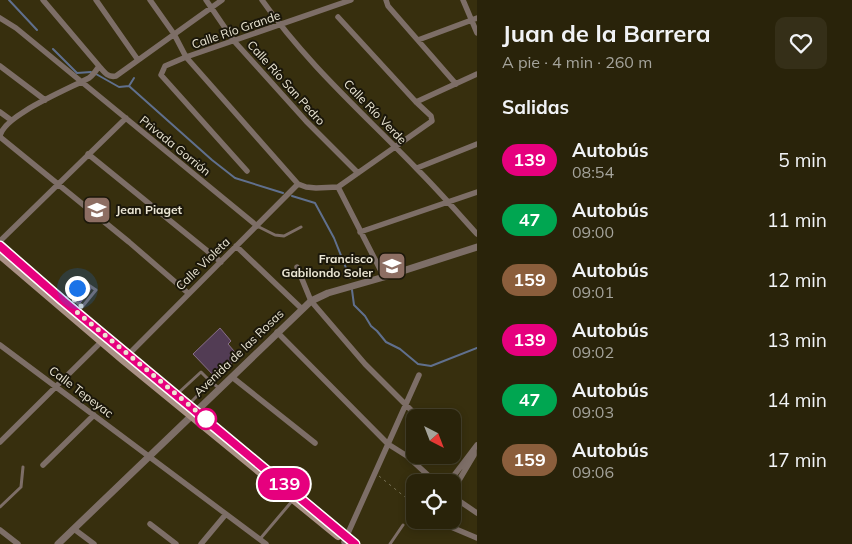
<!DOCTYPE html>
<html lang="es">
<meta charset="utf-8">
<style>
body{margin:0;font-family:Mulish,sans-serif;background:#352f18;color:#f1f3f6;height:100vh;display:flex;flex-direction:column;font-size:19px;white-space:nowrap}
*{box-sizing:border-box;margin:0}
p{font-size:16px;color:#a5a49c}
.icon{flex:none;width:28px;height:28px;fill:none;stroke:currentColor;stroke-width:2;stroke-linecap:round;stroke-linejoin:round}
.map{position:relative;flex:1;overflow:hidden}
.panel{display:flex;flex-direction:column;background:#29230a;width:375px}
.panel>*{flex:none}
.badge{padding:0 10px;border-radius:16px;font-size:18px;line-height:32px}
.needle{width:32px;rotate:138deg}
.fabs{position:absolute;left:406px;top:409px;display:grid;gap:10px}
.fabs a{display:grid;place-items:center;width:55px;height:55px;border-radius:10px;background:#29230a;box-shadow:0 2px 8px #0003,0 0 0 1px #45402b;font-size:25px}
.you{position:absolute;width:25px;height:25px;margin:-12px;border:4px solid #fff;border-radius:50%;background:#1a73e8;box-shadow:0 0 0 8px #1a73e833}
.map>.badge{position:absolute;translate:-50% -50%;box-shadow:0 0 0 2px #fff}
h2{padding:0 25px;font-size:19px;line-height:45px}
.round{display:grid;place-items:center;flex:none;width:52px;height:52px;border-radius:10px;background:#352f18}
.summary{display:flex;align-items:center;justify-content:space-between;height:85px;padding:0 25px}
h1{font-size:24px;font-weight:700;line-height:38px}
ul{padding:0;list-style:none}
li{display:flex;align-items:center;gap:15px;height:60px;padding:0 25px}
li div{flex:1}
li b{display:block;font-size:19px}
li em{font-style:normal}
li .badge{min-width:55px;font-weight:700;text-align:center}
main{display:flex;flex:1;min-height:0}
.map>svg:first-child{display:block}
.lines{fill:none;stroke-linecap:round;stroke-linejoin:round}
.stream{stroke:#60708e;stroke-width:2}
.building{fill:#523c54;stroke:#876e88}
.path{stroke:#766f54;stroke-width:1;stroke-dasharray:2.5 4;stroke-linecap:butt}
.service{stroke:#7d6e67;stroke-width:3}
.minor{stroke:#7d6e67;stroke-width:5.5}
.tertiary{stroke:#7d6e67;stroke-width:7}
.secondary{stroke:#a99085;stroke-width:8}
.line-casing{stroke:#fff;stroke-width:11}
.line{stroke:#e6007e;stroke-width:8}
.walk{stroke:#ebe6d4;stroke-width:5;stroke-dasharray:0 9}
.stop-dot{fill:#fff;stroke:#e6007e;stroke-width:2.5}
.labels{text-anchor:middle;stroke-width:4;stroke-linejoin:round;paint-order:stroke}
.street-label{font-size:12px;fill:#ebe6d4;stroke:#1b170a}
.poi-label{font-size:12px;font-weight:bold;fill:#ebe6d4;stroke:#1b170a;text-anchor:start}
</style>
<main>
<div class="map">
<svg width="477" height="544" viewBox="0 0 477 544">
<rect width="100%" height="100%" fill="#372f0e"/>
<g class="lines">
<path class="stream" d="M 9,0 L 37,30
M 53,49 L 77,73 L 91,72
M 96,74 L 119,87 L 129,86 L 212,160 L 235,178 L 283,193
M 129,86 L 134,78
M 292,196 L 315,203 L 334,238 L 350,278
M 352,290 L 354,305 L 365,316 L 371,326 L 377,331 L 386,342 L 400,349 L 418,364 L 431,366 L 477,348"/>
</g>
<path class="building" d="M 86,285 L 91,289 L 80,303 L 74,298 Z
M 220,328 L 231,341 L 228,344 L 234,351 L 234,361 L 216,378 L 193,354 Z"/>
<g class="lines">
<path class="path" d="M 379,476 L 405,497"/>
<path class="service" d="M 257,226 L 275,235 L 284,236 L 301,227
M 69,295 L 82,307
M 63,301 L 84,282 L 96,290 L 78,312
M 176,395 L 201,372 L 211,382
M 188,405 L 211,382 L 219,388
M 0,507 L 21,487 L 23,467
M 260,539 L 293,500
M 390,544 L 403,525"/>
<path class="minor" d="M 43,0 L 99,66 C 104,72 108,78 116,76 L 222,0
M 96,0 L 138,60
M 150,0 L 174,34 L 186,57 L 298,184 L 306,187 L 316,188 L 338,187 L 432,121 L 431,116 L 416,102 L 338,17
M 206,0 L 234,41 L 306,121 L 358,173
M 262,0 C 306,63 364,114 417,169 C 438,190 457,212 477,234
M 386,0 L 388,6 L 456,84
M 463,0 L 477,33
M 0,18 L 16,28 L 257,226
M 418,40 L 477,18
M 0,66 L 45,100
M 99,66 C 96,71 93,75 89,78 C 71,88 1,116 0,137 L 129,242 L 188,293
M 416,102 L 477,74
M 0,112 L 11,120
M 88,154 L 221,262
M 417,168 L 477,144
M 247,171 L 161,75 L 165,66 L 186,57 L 351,0
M 338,187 L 384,277
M 360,232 L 477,192
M 0,241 L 126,118
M 236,246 L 301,308
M 297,267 L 311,301 L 365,364 L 419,418
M 277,332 L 388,444 L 407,456 L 430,477
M 0,345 L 266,544
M 125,358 L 298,184
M 232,377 L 315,443
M 0,442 L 103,340
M 43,465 L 94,415
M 449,482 L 477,445
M 452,492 L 474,455 L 474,450
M 452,496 L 477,513
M 409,501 L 415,504
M 441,520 L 451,527 L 477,538
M 150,524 L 176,544
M 74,529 L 94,544
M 0,530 L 18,544
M 344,542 L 419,375
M 201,544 L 226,514"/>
<path class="tertiary" d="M 58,544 L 311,301 L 328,293 L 384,277 L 477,247"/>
<path class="secondary" d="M 0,246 L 63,301 L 355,544
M 0,255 L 123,360 L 338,536"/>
</g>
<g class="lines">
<defs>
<path id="line" d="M 0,246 L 63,301 L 355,544"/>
</defs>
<use href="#line" class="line-casing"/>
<use href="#line" class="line"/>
<path class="walk" d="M 77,288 L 69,295 L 82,307 L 77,312 L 212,424 L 206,419"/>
</g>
<defs>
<symbol id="school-square" viewBox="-11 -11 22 22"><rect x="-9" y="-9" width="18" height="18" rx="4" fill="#8d6e63" stroke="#1b170a"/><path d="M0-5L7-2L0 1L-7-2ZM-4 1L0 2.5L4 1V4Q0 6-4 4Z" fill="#fff"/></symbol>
</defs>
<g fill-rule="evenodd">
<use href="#school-square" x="81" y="194" width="32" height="32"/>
<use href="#school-square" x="376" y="250" width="32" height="32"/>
</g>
<circle class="stop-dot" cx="206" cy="419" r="10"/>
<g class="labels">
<g class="street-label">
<text transform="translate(236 30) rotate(-19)" y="4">Calle Río Grande</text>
<text transform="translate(286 83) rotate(48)" y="4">Calle Río San Pedro</text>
<text transform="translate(375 112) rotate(46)" y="4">Calle Río Verde</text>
<text transform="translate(175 146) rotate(39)" y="4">Privada Gorrión</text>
<text transform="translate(203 264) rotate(-44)" y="4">Calle Violeta</text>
<text transform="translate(239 353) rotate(-44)" y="4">Avenida de las Rosas</text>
<text transform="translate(81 392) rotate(37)" y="4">Calle Tepeyac</text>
</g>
<g class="poi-label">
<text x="116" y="214">Jean Piaget</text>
<text x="373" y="263" text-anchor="end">Francisco<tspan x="373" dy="14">Gabilondo Soler</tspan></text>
</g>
</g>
</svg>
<div class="fabs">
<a><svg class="needle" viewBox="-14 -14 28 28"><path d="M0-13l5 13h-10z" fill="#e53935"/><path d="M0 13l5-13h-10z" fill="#a5a49c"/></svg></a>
<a><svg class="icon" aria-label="locate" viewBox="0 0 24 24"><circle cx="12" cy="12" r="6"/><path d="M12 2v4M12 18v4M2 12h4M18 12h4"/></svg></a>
</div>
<div class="you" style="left:77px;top:288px"></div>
<b class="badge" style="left:284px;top:484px;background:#e6007e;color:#fff">139</b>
</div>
<section class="panel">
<div class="summary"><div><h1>Juan de la Barrera</h1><p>A pie · 4 min · 260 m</p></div><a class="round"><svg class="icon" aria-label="heart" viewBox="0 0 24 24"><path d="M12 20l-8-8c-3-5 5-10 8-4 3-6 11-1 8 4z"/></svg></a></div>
<h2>Salidas</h2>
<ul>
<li><span class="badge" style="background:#e6007e;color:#fff">139</span><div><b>Autobús</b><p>08:54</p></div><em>5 min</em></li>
<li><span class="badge" style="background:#00a651;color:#fff">47</span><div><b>Autobús</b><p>09:00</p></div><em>11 min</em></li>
<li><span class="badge" style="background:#8b5e3c;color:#fff">159</span><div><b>Autobús</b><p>09:01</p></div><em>12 min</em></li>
<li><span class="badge" style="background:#e6007e;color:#fff">139</span><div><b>Autobús</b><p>09:02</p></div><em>13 min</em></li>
<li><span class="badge" style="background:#00a651;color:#fff">47</span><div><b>Autobús</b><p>09:03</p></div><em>14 min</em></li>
<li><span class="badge" style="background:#8b5e3c;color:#fff">159</span><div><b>Autobús</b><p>09:06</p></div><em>17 min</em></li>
</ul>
</section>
</main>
